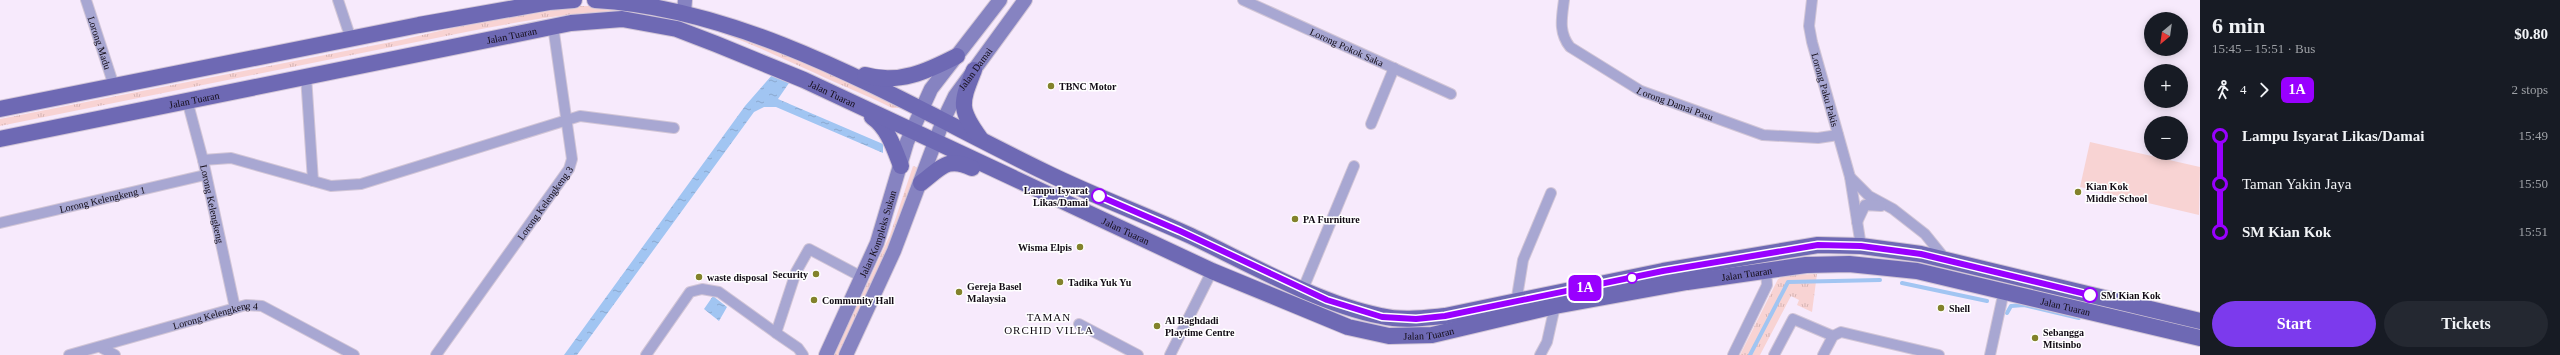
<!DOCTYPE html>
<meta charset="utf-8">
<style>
body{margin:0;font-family:Georgia,serif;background:#242831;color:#f1f3f6;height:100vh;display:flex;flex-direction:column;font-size:15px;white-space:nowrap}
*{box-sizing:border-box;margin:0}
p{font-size:13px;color:#9ea1a6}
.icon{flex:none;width:22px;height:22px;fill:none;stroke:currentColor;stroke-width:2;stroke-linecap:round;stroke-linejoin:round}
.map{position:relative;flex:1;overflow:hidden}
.side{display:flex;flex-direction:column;background:#171b24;width:360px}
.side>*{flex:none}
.badge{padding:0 8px;border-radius:6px;font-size:14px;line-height:26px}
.needle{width:26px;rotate:209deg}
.buttons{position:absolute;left:2144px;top:12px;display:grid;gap:8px}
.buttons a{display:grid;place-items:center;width:44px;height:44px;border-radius:50%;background:#171b24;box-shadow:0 2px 10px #0003;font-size:20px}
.map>.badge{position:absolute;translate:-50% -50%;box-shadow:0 0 0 2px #fff}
.legs{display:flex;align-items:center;gap:6px;height:44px;padding:0 12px;font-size:13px}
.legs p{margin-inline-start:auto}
.head{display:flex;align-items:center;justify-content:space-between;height:68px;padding:0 12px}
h1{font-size:22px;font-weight:800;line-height:30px}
.button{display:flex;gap:8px;margin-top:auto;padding:8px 12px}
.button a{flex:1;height:46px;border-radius:24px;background:#7c3aed;color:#fff;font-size:16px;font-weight:800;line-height:46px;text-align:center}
.button a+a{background:#242831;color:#f1f3f6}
ul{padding:0 12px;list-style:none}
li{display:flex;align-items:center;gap:14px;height:48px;font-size:15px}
li i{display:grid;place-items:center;width:6px;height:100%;margin:0 5px;background:currentColor}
li i::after{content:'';width:10px;height:10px;margin:-5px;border:3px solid;border-radius:50%;background:#171b24}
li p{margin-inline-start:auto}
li:first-child i{background:linear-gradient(#0000 50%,currentColor 0)}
li:last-child i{background:linear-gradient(currentColor 50%,#0000 0)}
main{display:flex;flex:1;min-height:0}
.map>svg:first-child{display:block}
.grass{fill:url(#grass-tufts)}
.garden{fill:#f8d3d3}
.water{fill:url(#water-ripples)}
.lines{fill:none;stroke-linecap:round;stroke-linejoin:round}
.stream{stroke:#a1c5f2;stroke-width:4}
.street-casing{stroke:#d2c6d7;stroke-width:12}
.secondary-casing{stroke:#d2c6d7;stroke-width:16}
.primary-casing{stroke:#d2c6d7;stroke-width:18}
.street{stroke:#a8a7d2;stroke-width:10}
.secondary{stroke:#8683c1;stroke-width:14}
.primary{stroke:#6e69b4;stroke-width:16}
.line-1-casing{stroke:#fff;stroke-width:9}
.line-1{stroke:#90f;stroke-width:6}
.poi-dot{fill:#82822b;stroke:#fff;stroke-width:1.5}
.stop-1-dot{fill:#fff;stroke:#90f;stroke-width:2}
.labels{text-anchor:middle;stroke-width:3;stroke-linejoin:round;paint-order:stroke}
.street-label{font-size:10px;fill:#120b15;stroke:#fff}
.poi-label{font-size:10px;font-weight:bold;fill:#120b15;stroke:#fff;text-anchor:start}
.stop-label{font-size:10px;font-weight:bold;fill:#120b15;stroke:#fff;text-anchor:end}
.neighbourhood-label{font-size:11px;letter-spacing:1px;fill:#120b15;stroke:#fff}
</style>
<main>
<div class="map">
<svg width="2200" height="355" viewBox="0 0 2200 355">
<defs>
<pattern id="grass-tufts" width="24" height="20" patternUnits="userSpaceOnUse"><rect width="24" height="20" fill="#f8d3d3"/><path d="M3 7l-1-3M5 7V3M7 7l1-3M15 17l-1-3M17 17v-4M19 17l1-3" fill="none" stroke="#d4b4b4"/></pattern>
<pattern id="water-ripples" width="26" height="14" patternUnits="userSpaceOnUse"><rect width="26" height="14" fill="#a1c5f2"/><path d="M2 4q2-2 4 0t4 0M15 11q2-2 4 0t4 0" fill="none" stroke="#8aa8cf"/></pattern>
</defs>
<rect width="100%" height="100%" fill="#f7eafc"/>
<path class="grass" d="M 572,6 L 610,6 L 720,28 L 836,76 L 901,108 L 892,108 C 867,95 840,85 815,73 C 751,44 682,10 610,12 C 562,13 514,23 466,32 L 0,126 L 0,119 L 401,40 L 465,25 Z
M 913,166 L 919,168 L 893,236 L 838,355 L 834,355 L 890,235 Z
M 1817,274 L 1812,312 L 1797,305 L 1799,300 L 1791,296 L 1760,355 L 1740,355 L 1778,279 L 1786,275 Z"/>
<path class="garden" d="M 2090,142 L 2200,167 L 2199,215 L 2080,187 Z"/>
<path class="water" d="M 773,74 L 789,83 L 778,99 L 883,144 L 883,153 L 776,107 L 764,107 L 754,112 L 577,355 L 564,355 L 745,106 Z
M 713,296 L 727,307 L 719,321 L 704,309 Z"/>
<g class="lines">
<path class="stream" d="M 1902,283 L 1987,301
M 2007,313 L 2011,306 L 2024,305 L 2079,318
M 1750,355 L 1788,282 L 1880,280"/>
<defs>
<g id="street">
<path id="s1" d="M 86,0 L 114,86"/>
<path d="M 338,0 L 351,39"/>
<path id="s2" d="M 1243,0 L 1451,94"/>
<path id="s3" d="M 1564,0 C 1562,17 1558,32 1570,47 L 1641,91 L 1763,135 L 1818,138 L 1838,135"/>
<path id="s4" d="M 1812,0 L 1809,26 L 1812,42 L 1850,177 L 1861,246"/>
<path d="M 306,76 L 313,181"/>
<path id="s5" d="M 187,100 L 203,160 L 235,308"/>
<path d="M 1371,124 L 1394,68"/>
<path d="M 203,160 L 231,158 L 331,186 L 361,184 L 580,116 L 674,128"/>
<path d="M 1850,177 L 1869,196 L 1893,209 L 1925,234 L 1946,260"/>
<path d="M 1857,222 L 1865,205 L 1881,206"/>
<path id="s6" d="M 0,223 L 205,175"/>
<path d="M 1303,289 L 1354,166"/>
<path d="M 1516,303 L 1523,260 L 1551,193"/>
<path d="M 1079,324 L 1138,355"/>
<path d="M 102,348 L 115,355"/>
<path id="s7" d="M 69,355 L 246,305 L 262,306 L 354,355"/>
<path id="s8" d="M 436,355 L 569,169 L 572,159 L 553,26"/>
<path d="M 646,355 L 690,292 L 702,289 L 719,292 L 776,333"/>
<path d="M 803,355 L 798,348 L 776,333 L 796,272 L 809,249 L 862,277"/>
<path d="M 1170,355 L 1212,271"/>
<path d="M 1540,355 L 1547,342 L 1555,306"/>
<path d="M 1733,355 L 1767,285 L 1766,269"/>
<path d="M 1774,355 L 1793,319 L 1833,336"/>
<path d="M 1823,355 L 1833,336 L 1841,332 L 1939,355"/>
<path d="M 1990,355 L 2004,291"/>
</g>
<g id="secondary">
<path d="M 684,13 L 685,0"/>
<path id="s9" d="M 826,355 L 877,243 L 907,142 L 931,89 L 1000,0"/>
<path id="s10" d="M 846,355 L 894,251 L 943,121 L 955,96 L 1025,0"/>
</g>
<g id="primary">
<path d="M 595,0 C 755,9 906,105 1047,173 C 1094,196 1143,214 1191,236 C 1248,263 1319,304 1381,316 C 1402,321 1424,318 1445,316 L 1663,271 L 1818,245 L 1861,246 L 1921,254 L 2200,321"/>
<path d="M 974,70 C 961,103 958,108 980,138"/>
<path d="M 865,75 C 898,85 928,71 957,56"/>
<path d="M 0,109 L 419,25 L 549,2 L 574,0"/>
<path d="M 872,117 C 888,128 894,148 901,166"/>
<path id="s11" d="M 0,139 L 571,23 L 622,19 L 677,29 L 716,44 L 804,80 L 1212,271 L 1348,327 L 1389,336 L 1432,335 L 1555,306 L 1687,282 L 1806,265 L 1849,264 L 1917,271 L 2200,338"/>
<path d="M 921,183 C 941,168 947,156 972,168"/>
</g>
</defs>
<use href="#street" class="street-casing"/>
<use href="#secondary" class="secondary-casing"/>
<use href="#primary" class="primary-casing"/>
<use href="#street" class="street"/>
<use href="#secondary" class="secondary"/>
<use href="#primary" class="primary"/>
</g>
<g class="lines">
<defs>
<path id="line-1" d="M 1099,196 L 1180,231 L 1327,300 L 1382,317 L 1416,319 L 1445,316 L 1663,271 L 1818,245 L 1861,246 L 1921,254 L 2090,295"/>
</defs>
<use href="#line-1" class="line-1-casing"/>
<use href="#line-1" class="line-1"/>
</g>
<g class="poi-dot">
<circle cx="1051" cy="86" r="4"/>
<circle cx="2078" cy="192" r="4"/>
<circle cx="1295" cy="219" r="4"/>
<circle cx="1080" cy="247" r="4"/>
<circle cx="816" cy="274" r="4"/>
<circle cx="699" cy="277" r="4"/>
<circle cx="1060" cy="282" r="4"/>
<circle cx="959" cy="292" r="4"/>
<circle cx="814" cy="300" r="4"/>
<circle cx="1941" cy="308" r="4"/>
<circle cx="1157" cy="326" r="4"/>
<circle cx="2035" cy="338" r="4"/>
</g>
<g class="stop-1-dot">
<circle cx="1099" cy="196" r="7"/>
<circle cx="1632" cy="278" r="5"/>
<circle cx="2090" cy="295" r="7"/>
</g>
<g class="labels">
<g class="street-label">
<text dy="4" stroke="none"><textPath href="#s11" startOffset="522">Jalan Tuaran</textPath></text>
<text dy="4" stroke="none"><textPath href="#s1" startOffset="45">Lorong Madu</textPath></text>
<text dy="4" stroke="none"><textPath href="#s2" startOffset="114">Lorong Pokok Saka</textPath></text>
<text dy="4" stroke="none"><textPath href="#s10" startOffset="315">Jalan Damai</textPath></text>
<text dy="4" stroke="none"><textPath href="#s4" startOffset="92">Lorong Paku Pakis</textPath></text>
<text dy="4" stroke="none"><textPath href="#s11" startOffset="858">Jalan Tuaran</textPath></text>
<text dy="4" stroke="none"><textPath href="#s11" startOffset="198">Jalan Tuaran</textPath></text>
<text dy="4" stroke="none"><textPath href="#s3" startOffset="169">Lorong Damai Pasu</textPath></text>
<text dy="4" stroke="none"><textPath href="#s6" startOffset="105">Lorong Kelengkeng 1</textPath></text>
<text dy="4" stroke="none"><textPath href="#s8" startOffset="187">Lorong Kelengkeng 3</textPath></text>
<text dy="4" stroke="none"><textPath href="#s5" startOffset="107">Lorong Kelengkeng</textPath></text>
<text dy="4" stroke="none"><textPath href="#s11" startOffset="1182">Jalan Tuaran</textPath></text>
<text dy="4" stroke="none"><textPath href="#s9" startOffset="132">Jalan Kompleks Sukan</textPath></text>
<text dy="4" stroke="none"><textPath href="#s11" startOffset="1830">Jalan Tuaran</textPath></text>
<text dy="4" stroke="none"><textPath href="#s11" startOffset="2154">Jalan Tuaran</textPath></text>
<text dy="4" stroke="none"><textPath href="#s7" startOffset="152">Lorong Kelengkeng 4</textPath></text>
<text dy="4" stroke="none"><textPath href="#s11" startOffset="1506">Jalan Tuaran</textPath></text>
</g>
<g class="poi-label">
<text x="1059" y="90">TBNC Motor</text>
<text x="2086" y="190">Kian Kok<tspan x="2086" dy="12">Middle School</tspan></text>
<text x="1303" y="223">PA Furniture</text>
<text x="1072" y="251" text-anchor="end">Wisma Elpis</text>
<text x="808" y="278" text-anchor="end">Security</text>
<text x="707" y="281">waste disposal</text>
<text x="1068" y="286">Tadika Yuk Yu</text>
<text x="967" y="290">Gereja Basel<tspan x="967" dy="12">Malaysia</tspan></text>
<text x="822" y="304">Community Hall</text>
<text x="1949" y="312">Shell</text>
<text x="1165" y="324">Al Baghdadi<tspan x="1165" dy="12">Playtime Centre</tspan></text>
<text x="2043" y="336">Sebangga<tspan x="2043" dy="12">Mitsinbo</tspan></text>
</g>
<g class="stop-label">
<text x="1088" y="194">Lampu Isyarat<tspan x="1088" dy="12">Likas/Damai</tspan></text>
<text x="2101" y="299" text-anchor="start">SM Kian Kok</text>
</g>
<g class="neighbourhood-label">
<text x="1049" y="321">TAMAN<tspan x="1049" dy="13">ORCHID VILLA</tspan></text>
</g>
</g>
</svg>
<div class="buttons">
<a><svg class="needle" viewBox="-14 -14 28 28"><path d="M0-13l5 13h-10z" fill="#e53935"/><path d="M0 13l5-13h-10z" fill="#9ea1a6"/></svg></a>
<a>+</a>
<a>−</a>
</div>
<b class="badge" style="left:1585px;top:288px;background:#90f;color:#fff">1A</b>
</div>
<section class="side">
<div class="head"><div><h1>6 min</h1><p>15:45 – 15:51 · Bus</p></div><b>$0.80</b></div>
<div class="legs"><svg class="icon" aria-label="walk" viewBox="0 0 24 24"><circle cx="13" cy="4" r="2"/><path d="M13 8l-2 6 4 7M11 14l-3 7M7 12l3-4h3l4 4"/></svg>4<svg class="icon" aria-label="forward" viewBox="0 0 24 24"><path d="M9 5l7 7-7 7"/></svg><b class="badge" style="background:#90f;color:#fff">1A</b><p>2 stops</p></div>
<ul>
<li><i style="color:#90f"></i><b>Lampu Isyarat Likas/Damai</b><p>15:49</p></li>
<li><i style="color:#90f"></i><span>Taman Yakin Jaya</span><p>15:50</p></li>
<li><i style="color:#90f"></i><b>SM Kian Kok</b><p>15:51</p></li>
</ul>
<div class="button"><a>Start</a><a>Tickets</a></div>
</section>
</main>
